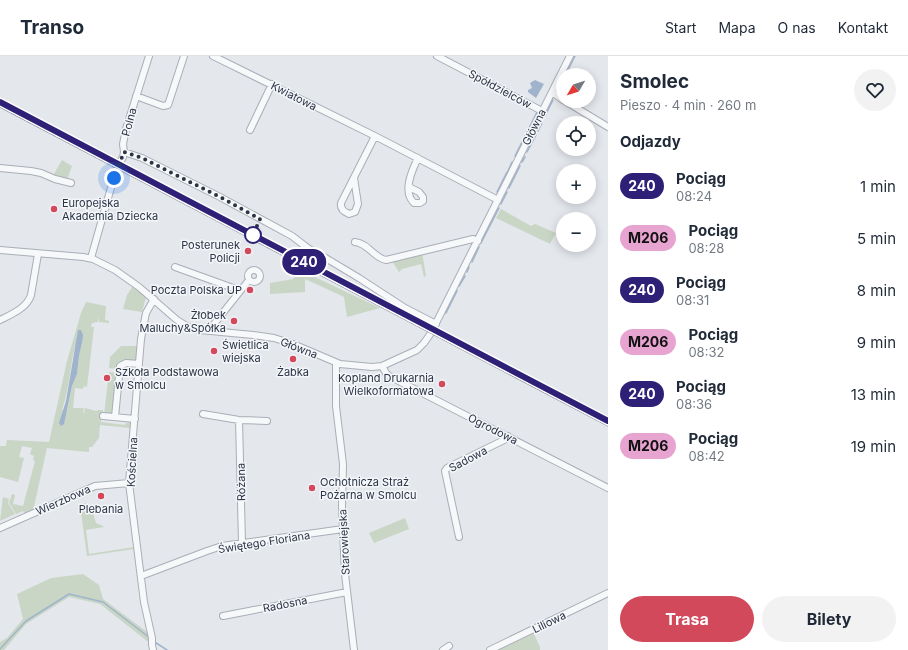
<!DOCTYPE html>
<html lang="pl">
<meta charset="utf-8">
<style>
body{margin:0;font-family:Inter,sans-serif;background:#f2f2f3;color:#1f2937;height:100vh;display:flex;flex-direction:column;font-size:15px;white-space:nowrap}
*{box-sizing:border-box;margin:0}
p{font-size:13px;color:#747a83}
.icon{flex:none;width:22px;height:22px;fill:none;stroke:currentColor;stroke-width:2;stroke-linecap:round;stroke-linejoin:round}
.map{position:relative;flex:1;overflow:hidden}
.side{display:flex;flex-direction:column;background:#fff;width:300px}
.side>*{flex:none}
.badge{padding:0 8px;border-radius:13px;font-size:14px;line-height:26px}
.needle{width:26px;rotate:231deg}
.fabs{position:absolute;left:556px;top:12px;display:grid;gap:8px}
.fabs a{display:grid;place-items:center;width:40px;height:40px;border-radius:50%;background:#fff;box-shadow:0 2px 10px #0003;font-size:20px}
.you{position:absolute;width:20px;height:20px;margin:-10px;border:3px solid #fff;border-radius:50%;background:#1a73e8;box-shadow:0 0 0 6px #1a73e833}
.map>.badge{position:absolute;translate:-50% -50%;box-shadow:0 0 0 2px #fff}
h2{padding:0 12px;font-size:15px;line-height:36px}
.round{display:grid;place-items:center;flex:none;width:42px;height:42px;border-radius:21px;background:#f2f2f3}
.headline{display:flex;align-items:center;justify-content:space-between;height:68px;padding:0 12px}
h1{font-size:19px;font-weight:700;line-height:30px}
.primary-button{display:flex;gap:8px;margin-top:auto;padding:8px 12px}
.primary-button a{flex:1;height:46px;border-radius:24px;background:#d1495b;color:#fff;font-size:16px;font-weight:700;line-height:46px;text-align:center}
.primary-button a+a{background:#f2f2f3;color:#1f2937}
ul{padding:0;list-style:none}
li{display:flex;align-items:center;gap:12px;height:52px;padding:0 12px}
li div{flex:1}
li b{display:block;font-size:15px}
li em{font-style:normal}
li .badge{min-width:44px;font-weight:700;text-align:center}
header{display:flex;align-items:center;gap:24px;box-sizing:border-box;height:56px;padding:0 20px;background:#fff;border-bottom:1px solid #e0e1e3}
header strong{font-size:19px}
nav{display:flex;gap:22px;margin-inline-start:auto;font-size:14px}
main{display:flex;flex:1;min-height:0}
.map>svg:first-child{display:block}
.green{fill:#c9d6c5;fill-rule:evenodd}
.water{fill:#9fb4cc}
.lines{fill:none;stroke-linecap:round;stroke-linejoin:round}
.stream{stroke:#9fb4cc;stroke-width:1.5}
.minor-casing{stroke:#a9aeb7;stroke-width:8}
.minor{stroke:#f7f8fa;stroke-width:6}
.rail-casing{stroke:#7d8696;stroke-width:3}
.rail{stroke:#f4f6f9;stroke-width:1.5;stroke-dasharray:4.5;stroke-linecap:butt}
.line-casing{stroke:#fff;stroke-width:9}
.line{stroke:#2e2076;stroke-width:6}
.walk{stroke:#2b3445;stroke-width:4;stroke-dasharray:0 7.2}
.poi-dot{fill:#d1495b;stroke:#f4f6f9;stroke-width:1.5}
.stop-dot{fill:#fff;stroke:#2e2076;stroke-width:2}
.labels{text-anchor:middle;stroke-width:3;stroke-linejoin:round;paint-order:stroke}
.street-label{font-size:11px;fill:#2b3445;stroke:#f4f6f9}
.poi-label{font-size:11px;fill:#2b3445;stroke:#f4f6f9;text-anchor:start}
</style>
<header>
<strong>Transo</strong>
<nav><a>Start</a><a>Mapa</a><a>O nas</a><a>Kontakt</a></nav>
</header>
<main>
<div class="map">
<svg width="608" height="594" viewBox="0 0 608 594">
<rect width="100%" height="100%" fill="#e4e7ec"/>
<path class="green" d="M 62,104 L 72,110 L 67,124 L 56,121 L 54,118 Z
M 501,153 L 531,170 L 535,168 L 556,177 L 550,188 L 496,162 Z
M 422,196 L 426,220 L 424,221 L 421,208 L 402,213 L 399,216 L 392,205 Z
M 298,213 L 380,252 L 347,261 L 344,241 L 305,223 L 305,236 L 270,238 L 270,227 L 293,223 Z
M 133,230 L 146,241 L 142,256 L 123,253 L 127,239 Z
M 86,246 L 106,250 L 105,264 L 109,265 L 109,267 L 99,266 L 99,261 L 98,266 L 92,267 L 91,271 L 94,271 L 87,331 L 84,330 L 83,333 L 75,332 L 73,352 L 84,352 L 83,357 L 90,358 L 84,357 L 85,352 L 96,355 L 98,354 L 103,354 L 101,366 L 125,369 L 126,367 L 129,367 L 129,365 L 131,366 L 130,372 L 100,369 L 99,382 L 92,391 L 89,391 L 89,396 L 47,392 L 33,455 L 25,458 L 23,455 L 16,458 L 9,447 L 12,438 L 15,439 L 13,448 L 23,450 L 35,405 L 33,404 L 34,400 L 30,398 L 32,392 L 22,390 L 19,401 L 24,402 L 18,426 L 0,421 L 0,390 L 6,390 L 7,384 L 49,386 L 67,305 L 81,257 ZM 82,287 L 79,300 L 77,318 L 72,330 L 67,355 L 62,354 C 69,334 70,311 75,290 Z
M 121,290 L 137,290 L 136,305 L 117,313 L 109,312 L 110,301 Z
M 109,316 L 117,317 L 112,357 L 110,359 L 104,359 Z
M 3,441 L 9,443 L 8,447 L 15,458 L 0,465 Z
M 85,447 C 93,450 93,459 96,467 L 103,470 L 104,471 L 86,474 L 89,498 L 134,491 L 134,493 L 87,500 L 80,449 Z
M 405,462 L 409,473 L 374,487 L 369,477 Z
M 83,518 L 99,529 L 103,543 L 151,579 L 151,584 L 147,585 L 100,548 L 69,541 L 26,568 L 4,594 L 0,594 L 0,586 L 7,582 L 23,563 L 17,538 L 51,522 Z
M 533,576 L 540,591 L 540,594 L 496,594 Z"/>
<path class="water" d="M 535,24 L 544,28 L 536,42 L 528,36 L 528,34 L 532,32 L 530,27 Z
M 78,274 L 81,274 L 83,279 L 82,287 L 79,300 L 77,318 L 72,330 L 64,368 L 61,370 L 59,367 L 66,345 Z"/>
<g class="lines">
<path class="stream" d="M 568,14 L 575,0
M 565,19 L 566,18
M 558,34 L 563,24
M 545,60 L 553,44
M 538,75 L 542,67
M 527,96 L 536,79
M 515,100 L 537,56
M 522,106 L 525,101
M 508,115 L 512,106
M 509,132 L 520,110
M 497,136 L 507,116
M 501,148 L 507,136
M 481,187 L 499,152
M 472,206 L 479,191
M 467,216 L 469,211
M 459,230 L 465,220
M 446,257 L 457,235
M 153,585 L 167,594
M 0,593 L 26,565 L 69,538 L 103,546 L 150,582"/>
<defs>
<path id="minor" d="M 213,0 L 375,80 L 498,144
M 437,0 L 542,55
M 552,36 L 563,44
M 136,40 L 163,50 L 168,49 L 184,0
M 565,45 L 608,71
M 250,74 L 272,28
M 124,96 L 142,102 L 220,141 L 292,180 L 309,193 L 324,201 L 359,222 L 405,252 L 436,268
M 0,112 L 31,115 L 41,117 L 55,123 L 71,127
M 354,122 L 358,148 L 355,156 L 349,158 C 344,156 340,153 341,147 L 375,80
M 409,131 L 419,136 L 423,141 L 423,145 L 420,147 L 414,147 C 402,136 412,114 418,102
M 355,186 C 368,187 375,203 386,204 L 473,183 L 478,185
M 0,194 L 83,201 L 93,203 L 115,214 L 139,231 L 177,264 L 188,271 L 200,274 L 253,279 L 274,282 L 293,288 L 340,308 L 372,311 L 382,310 L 417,294 L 424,287 L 431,277 L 570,0
M 91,202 L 116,114 L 123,101 L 124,96 L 123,88 L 126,73 L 149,0
M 175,211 L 236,233 L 239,236
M248 220a6 6 0 1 1 12 0a6 6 0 1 1-12 0Z
M 0,264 C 12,258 27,252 31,239 L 38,198
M 213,275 L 214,268 L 249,224
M 336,307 L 336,350 L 343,408 L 342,450 L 345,518 L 354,594
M 382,310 L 386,317 L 389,320 L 608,432
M 203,358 L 239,364 L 267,365
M 103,360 L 135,363
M 115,361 L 120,310 L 126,307 L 139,308
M 239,364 L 242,487
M 0,472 L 95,430 L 129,427
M 459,481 L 445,415 L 447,412 L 506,383 L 508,380
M 141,520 L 207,495 L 222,490 L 343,473
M 223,560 L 347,536
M 153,594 L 152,589 L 152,582 L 144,546 L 129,427 L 141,283 L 146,257 L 154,243
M 443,594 L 449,590
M 490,594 L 608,537"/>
</defs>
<use href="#minor" class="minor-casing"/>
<use href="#minor" class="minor"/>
<defs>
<path id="rail" d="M 0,50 L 608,369"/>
</defs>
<use href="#rail" class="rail-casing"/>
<use href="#rail" class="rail"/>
</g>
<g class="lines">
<defs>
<path id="line" d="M 0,46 L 608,365"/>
</defs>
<use href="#line" class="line-casing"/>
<use href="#line" class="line"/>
<path class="walk" d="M 114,122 L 124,96 L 142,102 L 220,141 L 260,163 L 253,179"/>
</g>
<g class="poi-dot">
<circle cx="54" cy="153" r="4"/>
<circle cx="248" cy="195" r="4"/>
<circle cx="250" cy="234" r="4"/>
<circle cx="234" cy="265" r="4"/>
<circle cx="214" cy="295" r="4"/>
<circle cx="293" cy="303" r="4"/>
<circle cx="107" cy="322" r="4"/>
<circle cx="442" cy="328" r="4"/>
<circle cx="312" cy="432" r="4"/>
<circle cx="101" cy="440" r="4"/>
</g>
<circle class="stop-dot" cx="253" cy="179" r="8"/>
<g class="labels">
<g class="street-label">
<text transform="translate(500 33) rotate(28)" y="4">Spółdzielców</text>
<text transform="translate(294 40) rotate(27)" y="4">Kwiatowa</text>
<text transform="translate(129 66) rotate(-75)" y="4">Polna</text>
<text transform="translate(534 71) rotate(-63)" y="4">Główna</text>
<text transform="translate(299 292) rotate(21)" y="4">Główna</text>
<text transform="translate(493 373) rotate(27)" y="4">Ogrodowa</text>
<text transform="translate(468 403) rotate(-28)" y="4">Sadowa</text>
<text transform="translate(132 406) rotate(-87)" y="4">Kościelna</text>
<text transform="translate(241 426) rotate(-91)" y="4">Różana</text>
<text transform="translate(63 444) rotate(-24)" y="4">Wierzbowa</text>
<text transform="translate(264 486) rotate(-9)" y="4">Świętego Floriana</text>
<text transform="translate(344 486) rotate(-93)" y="4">Starowiejska</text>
<text transform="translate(285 548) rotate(-11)" y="4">Radosna</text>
<text transform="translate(549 566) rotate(-26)" y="4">Liliowa</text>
</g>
<g class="poi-label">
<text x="62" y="151">Europejska<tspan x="62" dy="13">Akademia Dziecka</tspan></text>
<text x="240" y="193" text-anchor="end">Posterunek<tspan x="240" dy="13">Policji</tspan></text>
<text x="242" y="238" text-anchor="end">Poczta Polska UP</text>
<text x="226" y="263" text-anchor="end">Żłobek<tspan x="226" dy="13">Maluchy&amp;Spółka</tspan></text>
<text x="222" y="293">Świetlica<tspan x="222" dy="13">wiejska</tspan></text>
<text x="115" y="320">Szkoła Podstawowa<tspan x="115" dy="13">w Smolcu</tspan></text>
<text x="293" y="320" text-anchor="middle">Żabka</text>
<text x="434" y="326" text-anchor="end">Kopland Drukarnia<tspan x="434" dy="13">Wielkoformatowa</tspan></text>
<text x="320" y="430">Ochotnicza Straż<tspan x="320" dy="13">Pożarna w Smolcu</tspan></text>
<text x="101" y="457" text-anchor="middle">Plebania</text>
</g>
</g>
</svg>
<div class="fabs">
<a><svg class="needle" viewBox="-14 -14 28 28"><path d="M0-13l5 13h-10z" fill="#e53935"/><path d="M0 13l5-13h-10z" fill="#747a83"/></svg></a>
<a><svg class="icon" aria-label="locate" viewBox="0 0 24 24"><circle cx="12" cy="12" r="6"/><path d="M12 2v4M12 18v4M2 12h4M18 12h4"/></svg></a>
<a>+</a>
<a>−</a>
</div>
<div class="you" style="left:114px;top:122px"></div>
<b class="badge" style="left:304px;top:206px;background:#2e2076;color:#fff">240</b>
</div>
<section class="side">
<div class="headline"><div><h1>Smolec</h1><p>Pieszo · 4 min · 260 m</p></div><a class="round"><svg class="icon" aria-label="heart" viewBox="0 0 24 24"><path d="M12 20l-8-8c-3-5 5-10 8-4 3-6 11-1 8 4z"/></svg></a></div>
<h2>Odjazdy</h2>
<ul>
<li><span class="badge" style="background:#2e2076;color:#fff">240</span><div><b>Pociąg</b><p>08:24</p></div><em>1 min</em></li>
<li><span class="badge" style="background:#e7a4d0;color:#111">M206</span><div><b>Pociąg</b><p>08:28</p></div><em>5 min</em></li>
<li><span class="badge" style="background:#2e2076;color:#fff">240</span><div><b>Pociąg</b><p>08:31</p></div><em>8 min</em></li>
<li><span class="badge" style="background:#e7a4d0;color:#111">M206</span><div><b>Pociąg</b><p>08:32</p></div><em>9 min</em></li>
<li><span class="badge" style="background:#2e2076;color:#fff">240</span><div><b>Pociąg</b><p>08:36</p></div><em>13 min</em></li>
<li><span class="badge" style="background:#e7a4d0;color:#111">M206</span><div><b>Pociąg</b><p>08:42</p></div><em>19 min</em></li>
</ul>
<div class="primary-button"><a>Trasa</a><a>Bilety</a></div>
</section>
</main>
